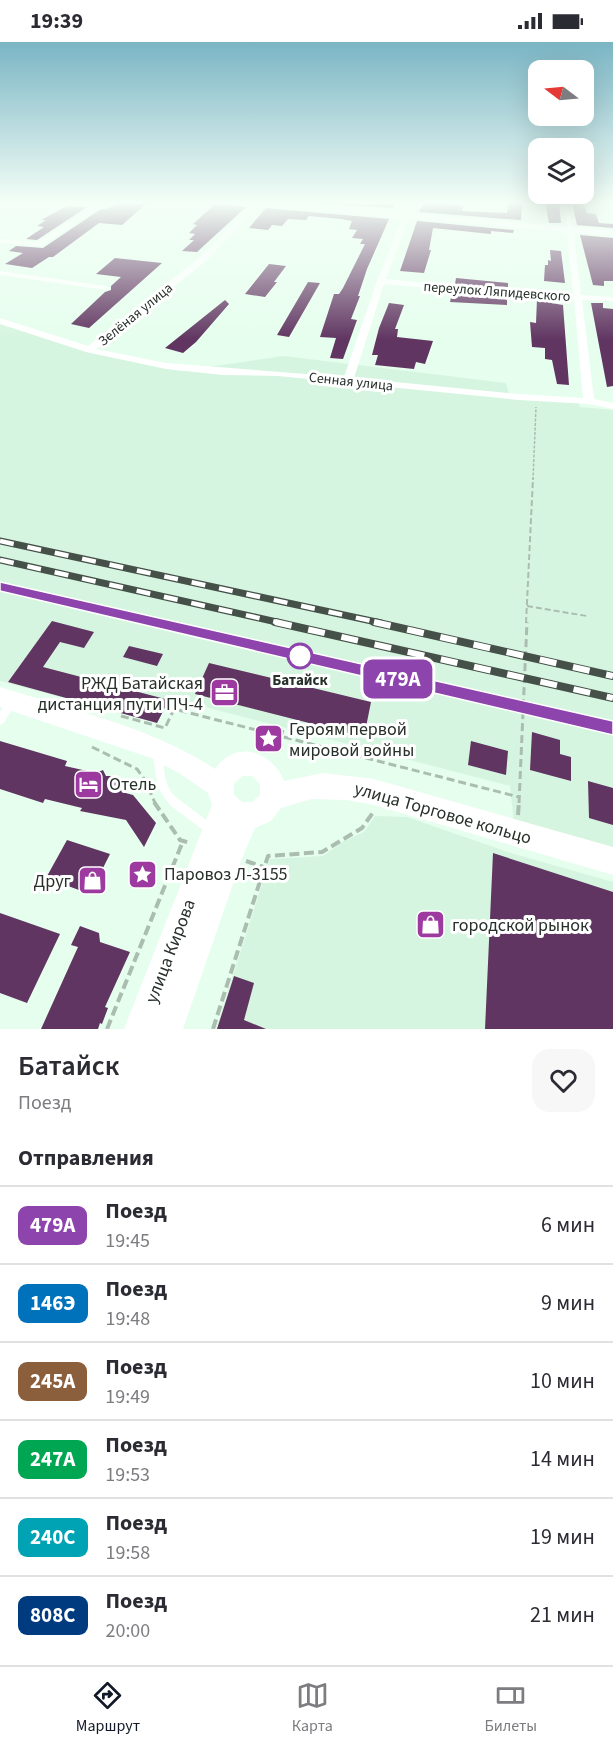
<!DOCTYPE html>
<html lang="ru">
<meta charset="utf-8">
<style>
body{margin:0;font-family:"Source Sans 3",sans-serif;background:#f7f7f7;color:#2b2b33;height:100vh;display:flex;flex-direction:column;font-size:22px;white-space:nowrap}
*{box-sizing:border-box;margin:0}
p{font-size:20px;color:#7c7c81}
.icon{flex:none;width:33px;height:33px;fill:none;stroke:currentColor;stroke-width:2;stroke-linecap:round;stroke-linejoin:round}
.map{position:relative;height:987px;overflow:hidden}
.details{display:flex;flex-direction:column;background:#fff;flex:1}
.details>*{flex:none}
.badge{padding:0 12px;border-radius:9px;font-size:21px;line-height:39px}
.needle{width:39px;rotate:286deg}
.fabs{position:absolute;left:528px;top:18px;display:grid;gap:12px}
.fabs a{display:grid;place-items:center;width:66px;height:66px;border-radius:12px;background:#fff;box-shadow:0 6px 24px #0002;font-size:30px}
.map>.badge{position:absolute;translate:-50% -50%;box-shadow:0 0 0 3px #fff}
h2{padding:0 18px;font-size:22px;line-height:54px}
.round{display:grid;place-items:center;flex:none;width:63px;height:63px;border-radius:18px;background:#f7f7f7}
.summary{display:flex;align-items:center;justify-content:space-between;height:102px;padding:0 18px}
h1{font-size:28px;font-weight:600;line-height:45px}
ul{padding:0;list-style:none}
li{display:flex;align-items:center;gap:18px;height:78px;padding:0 18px;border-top:2px solid #e1e1e2}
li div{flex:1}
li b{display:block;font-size:22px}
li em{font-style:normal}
li .badge{min-width:66px;font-weight:700;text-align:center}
.status{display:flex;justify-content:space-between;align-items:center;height:42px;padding:0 30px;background:#fff;direction:ltr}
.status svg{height:16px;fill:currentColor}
.dock{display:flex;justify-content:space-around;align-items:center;height:84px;border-top:2px solid #e1e1e2;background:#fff;font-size:16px;color:#7c7c81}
.dock a{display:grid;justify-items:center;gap:3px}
.dock .selected{color:#111827}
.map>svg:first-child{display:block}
.built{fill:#d6f5e0}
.building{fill:#603561}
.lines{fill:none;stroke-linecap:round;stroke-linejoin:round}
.path-far3{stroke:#aabdb0;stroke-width:1.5;stroke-dasharray:3 1.5;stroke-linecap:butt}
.path-far2{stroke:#aabdb0;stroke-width:2;stroke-dasharray:6 3;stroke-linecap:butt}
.path-far1{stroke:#aabdb0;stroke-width:3;stroke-dasharray:8 4;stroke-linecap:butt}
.path{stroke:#aabdb0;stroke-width:4;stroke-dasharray:10 4.5;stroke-linecap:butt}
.service-far1{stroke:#fff;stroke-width:9}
.service{stroke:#fff;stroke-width:10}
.minor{fill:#fff;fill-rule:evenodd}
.tertiary{fill:#fff;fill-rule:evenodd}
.rail-far1-casing{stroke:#455049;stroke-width:7}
.rail-casing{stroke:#455049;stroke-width:8}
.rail-far1{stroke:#fff;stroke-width:4.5;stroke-dasharray:14;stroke-linecap:butt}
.rail{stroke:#fff;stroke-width:6;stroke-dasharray:17;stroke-linecap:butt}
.line{fill:#8e44ad;stroke:#fff;stroke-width:1.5}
.stop-dot{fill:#fff;stroke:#8e44ad;stroke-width:3}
.labels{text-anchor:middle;stroke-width:6;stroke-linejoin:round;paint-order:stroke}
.far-street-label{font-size:14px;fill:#27302a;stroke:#fff}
.stop-label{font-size:15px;font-weight:bold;fill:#27302a;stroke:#fff}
.near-poi-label{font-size:18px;fill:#27302a;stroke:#fff;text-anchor:start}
.near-street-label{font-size:18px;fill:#27302a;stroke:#fff}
</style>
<div class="status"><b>19:39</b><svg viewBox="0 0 49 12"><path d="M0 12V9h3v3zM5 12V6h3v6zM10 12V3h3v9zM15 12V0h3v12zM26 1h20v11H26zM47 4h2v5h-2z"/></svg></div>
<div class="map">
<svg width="613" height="987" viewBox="0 0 613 987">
<rect width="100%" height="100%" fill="#e6feee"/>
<path class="built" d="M 0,282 L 101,313 L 181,329 L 284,314 L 506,341 L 509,352 L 578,358 L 580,365 L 613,368 L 613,809 L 514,782 L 510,744 L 170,656 L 157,681 L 0,639 Z
M 375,774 L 407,775 L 511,811 L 613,840 L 613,987 L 216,987 L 270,817 L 323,814 L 344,799 L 364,790 Z"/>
<path class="building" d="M 123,160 L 147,161 L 122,183 L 99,181 L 53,215 L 49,215 L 32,226 L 5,222 L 23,211 L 9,209 L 16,204 L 43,206 L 101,167 L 106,167 Z
M 298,160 L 340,160 L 370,163 L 372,160 L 395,162 L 393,166 L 395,166 Z
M 425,160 L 463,164 L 462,169 L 507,171 L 508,160 L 522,160 L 521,178 L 419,170 Z
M 545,160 L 559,160 L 561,181 L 549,181 Z
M 572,160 L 583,160 L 587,171 L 596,172 L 599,181 L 613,182 L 613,186 L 577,183 Z
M 215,162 L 246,165 L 197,210 L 182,209 L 194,198 L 189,198 L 195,192 L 189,191 L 197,183 L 193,182 Z
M 67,164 L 87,165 L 37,198 L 26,197 L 44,185 L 37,184 L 46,178 L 41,178 Z
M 266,166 L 389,177 L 367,227 L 358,254 L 360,254 L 351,277 L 357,278 L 343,317 L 330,316 L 336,296 L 320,295 L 334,252 L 339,252 L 343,246 L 365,202 L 360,202 L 363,197 L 352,196 L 357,188 L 349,187 L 352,179 L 341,177 L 309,174 L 306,178 L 288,177 L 282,184 L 272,183 L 268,188 L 249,186 Z
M 417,179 L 514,188 L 513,191 L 491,189 L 491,192 L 433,186 L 429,208 L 431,208 L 424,231 L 400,229 Z
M 580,193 L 613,196 L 613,239 L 604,239 L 604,244 L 593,243 Z
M 550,208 L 561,209 L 565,241 L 544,239 L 545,223 L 548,223 L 548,218 L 551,219 Z
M 115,216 L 162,221 L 89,286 L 71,282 L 105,250 L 111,248 L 111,244 L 121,235 L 96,232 Z
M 269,222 L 286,224 L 274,240 L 277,240 L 265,255 L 245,252 Z
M 456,236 L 508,241 L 508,247 L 455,242 Z
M 308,240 L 320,241 L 289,295 L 277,293 Z
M 452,251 L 507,256 L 507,263 L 450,260 Z
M 537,257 L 551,258 L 551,261 L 563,263 L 569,343 L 557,342 L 552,318 L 545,317 L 545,306 L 532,305 L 530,280 L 536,281 Z
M 225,258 L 229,262 L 196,300 L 183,311 L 165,306 Z
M 389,261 L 404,263 L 395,287 L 398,287 L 397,295 L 433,299 L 425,322 L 416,320 L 414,327 L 375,323 L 378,313 L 372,313 L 379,286 Z
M 591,261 L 603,261 L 603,266 L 613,267 L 613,344 L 607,345 Z
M 52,579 L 94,590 L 84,606 L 60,600 L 43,625 L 169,658 L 157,681 L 8,640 Z
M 129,604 L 163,612 L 157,624 L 123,615 Z
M 209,621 L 371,660 L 364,695 L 195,652 Z
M 532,690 L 560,698 L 560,712 L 571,715 L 571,739 L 530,728 Z
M 0,699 L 67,719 L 65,724 L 96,731 L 103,728 L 106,734 L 114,734 L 118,737 L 122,750 L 133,753 L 156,781 L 144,805 L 126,778 L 80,769 L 82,766 L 45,757 L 43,761 L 0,747 Z
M 471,699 L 508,709 L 506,733 L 468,723 Z
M 588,739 L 613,746 L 613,783 L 589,776 Z
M 67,798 L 110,812 L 90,852 L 46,836 Z
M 493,811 L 613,850 L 613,987 L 485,987 Z
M 0,871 L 60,892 L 27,961 L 0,951 Z
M 80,884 L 99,891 L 100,900 L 130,910 L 105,965 L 108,966 L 102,982 L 100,981 L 98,987 L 41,987 L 78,905 L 71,903 Z
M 234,934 L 254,941 L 244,978 L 266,987 L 217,987 Z"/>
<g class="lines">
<path class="path-far3" d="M 533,438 L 536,365"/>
<path class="path-far2" d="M 527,564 L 587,574
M 526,581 L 533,436"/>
<path class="path-far1" d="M 121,674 L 165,686 L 174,667 L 519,755
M 281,694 L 283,688
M 92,705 L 137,727 L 145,738 L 155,761
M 519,761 L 527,580"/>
<path class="path" d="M 154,760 L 180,798 L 190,801
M 518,773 L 519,760
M 246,819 L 275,829
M 107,987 L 183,799
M 213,987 L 268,814 L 322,810 L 362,786 L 374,769"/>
<path class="service-far1" d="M 0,678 L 12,660
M 158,713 C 160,732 160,750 176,761"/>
<path class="service" d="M 174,760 L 210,787"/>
<path class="minor" d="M 100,160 L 107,160 L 42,204 L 0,201 L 0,197 L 38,200 Z
M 255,160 L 261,160 L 206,219 L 96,307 L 166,321 L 344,335 L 377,239 L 409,160 L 415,160 L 386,237 L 515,250 L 573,252 L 564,160 L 570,160 L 581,253 L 613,255 L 613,259 L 582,258 L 594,357 L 613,361 L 613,367 L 589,362 L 519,358 L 278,334 L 223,333 L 166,327 L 86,310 L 0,282 L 0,276 L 88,304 L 200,215 ZM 384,242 L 515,254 L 574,257 L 583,356 L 519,352 L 354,336 Z
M 0,229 L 106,244 L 110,246 L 106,248 L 0,233 Z"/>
<path class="tertiary" d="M 239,160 L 272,160 L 613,188 L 613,194 L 243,162 Z
M 0,645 C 72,668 151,685 215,727 C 236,697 272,709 284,739 L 323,731 L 374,737 L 613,805 L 613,833 L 374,763 L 346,758 L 312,757 L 287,764 L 281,766 L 271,779 L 255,786 L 242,816 L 183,987 L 124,987 L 212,763 L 208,751 L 179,731 L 151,716 L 0,665 ZM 242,734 L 252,734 L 260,742 L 260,753 L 252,760 L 242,760 L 234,753 L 234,742 Z"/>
<defs>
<path id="rail-far1" d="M 0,499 L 381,581
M 0,518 L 281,581
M 0,545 L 158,581"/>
<path id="rail" d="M 152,580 L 613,686
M 275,580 L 613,656
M 374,580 L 613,634"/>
</defs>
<use href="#rail-far1" class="rail-far1-casing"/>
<use href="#rail" class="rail-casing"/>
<use href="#rail-far1" class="rail-far1"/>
<use href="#rail" class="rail"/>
</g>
<linearGradient id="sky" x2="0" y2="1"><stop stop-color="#7ab5c4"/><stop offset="0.54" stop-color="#f4fff7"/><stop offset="1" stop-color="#f4fff7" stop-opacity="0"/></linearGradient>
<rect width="613" height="298" fill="url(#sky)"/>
<path class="line" d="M 0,540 L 613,679 L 613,693 L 0,549 Z"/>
<defs>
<symbol id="office-square" viewBox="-11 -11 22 22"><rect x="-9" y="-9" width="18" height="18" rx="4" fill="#9c3aa0" stroke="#fff"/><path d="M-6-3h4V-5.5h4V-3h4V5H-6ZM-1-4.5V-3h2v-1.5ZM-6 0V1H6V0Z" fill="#fff"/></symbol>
<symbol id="sight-square" viewBox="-11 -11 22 22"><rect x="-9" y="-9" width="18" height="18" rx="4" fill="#9c3aa0" stroke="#fff"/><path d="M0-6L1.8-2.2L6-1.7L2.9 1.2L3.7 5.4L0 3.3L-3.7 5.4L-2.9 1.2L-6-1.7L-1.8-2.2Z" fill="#fff"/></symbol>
<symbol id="hotel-square" viewBox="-11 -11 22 22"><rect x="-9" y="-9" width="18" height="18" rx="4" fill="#9c3aa0" stroke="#fff"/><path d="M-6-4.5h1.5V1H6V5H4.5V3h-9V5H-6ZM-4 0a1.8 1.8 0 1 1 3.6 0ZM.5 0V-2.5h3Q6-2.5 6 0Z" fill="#fff"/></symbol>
<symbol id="shop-square" viewBox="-11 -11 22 22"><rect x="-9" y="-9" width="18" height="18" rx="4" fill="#9c3aa0" stroke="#fff"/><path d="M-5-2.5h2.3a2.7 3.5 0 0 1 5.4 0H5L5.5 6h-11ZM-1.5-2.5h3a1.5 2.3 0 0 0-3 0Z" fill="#fff"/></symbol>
</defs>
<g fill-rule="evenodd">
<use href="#office-square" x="208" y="634" width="33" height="33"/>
<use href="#sight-square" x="252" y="680" width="33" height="33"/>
<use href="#hotel-square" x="72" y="726" width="33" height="33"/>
<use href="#sight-square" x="126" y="816" width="33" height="33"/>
<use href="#shop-square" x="76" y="822" width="33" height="33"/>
<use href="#shop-square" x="414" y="866" width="33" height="33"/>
</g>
<circle class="stop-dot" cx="300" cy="614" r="12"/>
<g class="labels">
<g class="far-street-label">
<text transform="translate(497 249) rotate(4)" y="5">переулок Ляпидевского</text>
<text transform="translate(135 272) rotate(-39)" y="5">Зелёная улица</text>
<text transform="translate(351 339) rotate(6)" y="5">Сенная улица</text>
</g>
<g class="stop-label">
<text x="300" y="643">Батайск</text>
</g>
<g class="near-poi-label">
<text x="203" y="647" text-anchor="end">РЖД Батайская<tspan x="203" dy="21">дистанция пути ПЧ-4</tspan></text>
<text x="289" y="693">Героям первой<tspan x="289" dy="21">мировой войны</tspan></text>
<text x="109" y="748">Отель</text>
<text x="164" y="838">Паровоз Л-3155</text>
<text x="71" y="845" text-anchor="end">Друг</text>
<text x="452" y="889">городской рынок</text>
</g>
<g class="near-street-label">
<text transform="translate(443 771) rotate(16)" y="6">улица Торговое кольцо</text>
<text transform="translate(170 909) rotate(-69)" y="6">улица Кирова</text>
</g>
</g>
</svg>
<div class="fabs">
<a><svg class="needle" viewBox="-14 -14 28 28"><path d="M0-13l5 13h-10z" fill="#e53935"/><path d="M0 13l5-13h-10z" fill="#7c7c81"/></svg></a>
<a><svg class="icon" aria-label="layers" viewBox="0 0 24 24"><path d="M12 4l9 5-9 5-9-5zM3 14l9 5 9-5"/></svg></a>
</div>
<b class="badge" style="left:398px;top:637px;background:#8e44ad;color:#fff">479А</b>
</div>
<section class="details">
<div class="summary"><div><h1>Батайск</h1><p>Поезд</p></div><a class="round"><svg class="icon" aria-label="heart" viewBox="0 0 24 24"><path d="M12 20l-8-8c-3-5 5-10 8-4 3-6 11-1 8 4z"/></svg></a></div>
<h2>Отправления</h2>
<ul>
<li><span class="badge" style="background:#8e44ad;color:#fff">479А</span><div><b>Поезд</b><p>19:45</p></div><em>6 мин</em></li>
<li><span class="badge" style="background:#0072bc;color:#fff">146Э</span><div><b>Поезд</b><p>19:48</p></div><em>9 мин</em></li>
<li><span class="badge" style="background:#8b5e3c;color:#fff">245А</span><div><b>Поезд</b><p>19:49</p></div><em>10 мин</em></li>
<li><span class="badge" style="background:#00a651;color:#fff">247А</span><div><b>Поезд</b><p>19:53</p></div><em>14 мин</em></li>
<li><span class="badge" style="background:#00a3b4;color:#fff">240С</span><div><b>Поезд</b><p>19:58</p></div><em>19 мин</em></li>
<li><span class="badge" style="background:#003b80;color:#fff">808С</span><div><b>Поезд</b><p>20:00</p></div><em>21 мин</em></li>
</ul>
</section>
<nav class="dock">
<a class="selected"><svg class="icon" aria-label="directions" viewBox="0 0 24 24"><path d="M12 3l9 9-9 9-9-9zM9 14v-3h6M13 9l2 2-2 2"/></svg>Маршрут</a>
<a><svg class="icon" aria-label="map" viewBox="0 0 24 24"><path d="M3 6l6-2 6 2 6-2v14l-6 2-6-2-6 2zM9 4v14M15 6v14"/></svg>Карта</a>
<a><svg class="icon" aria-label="tickets" viewBox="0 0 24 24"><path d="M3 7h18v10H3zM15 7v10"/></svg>Билеты</a>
</nav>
